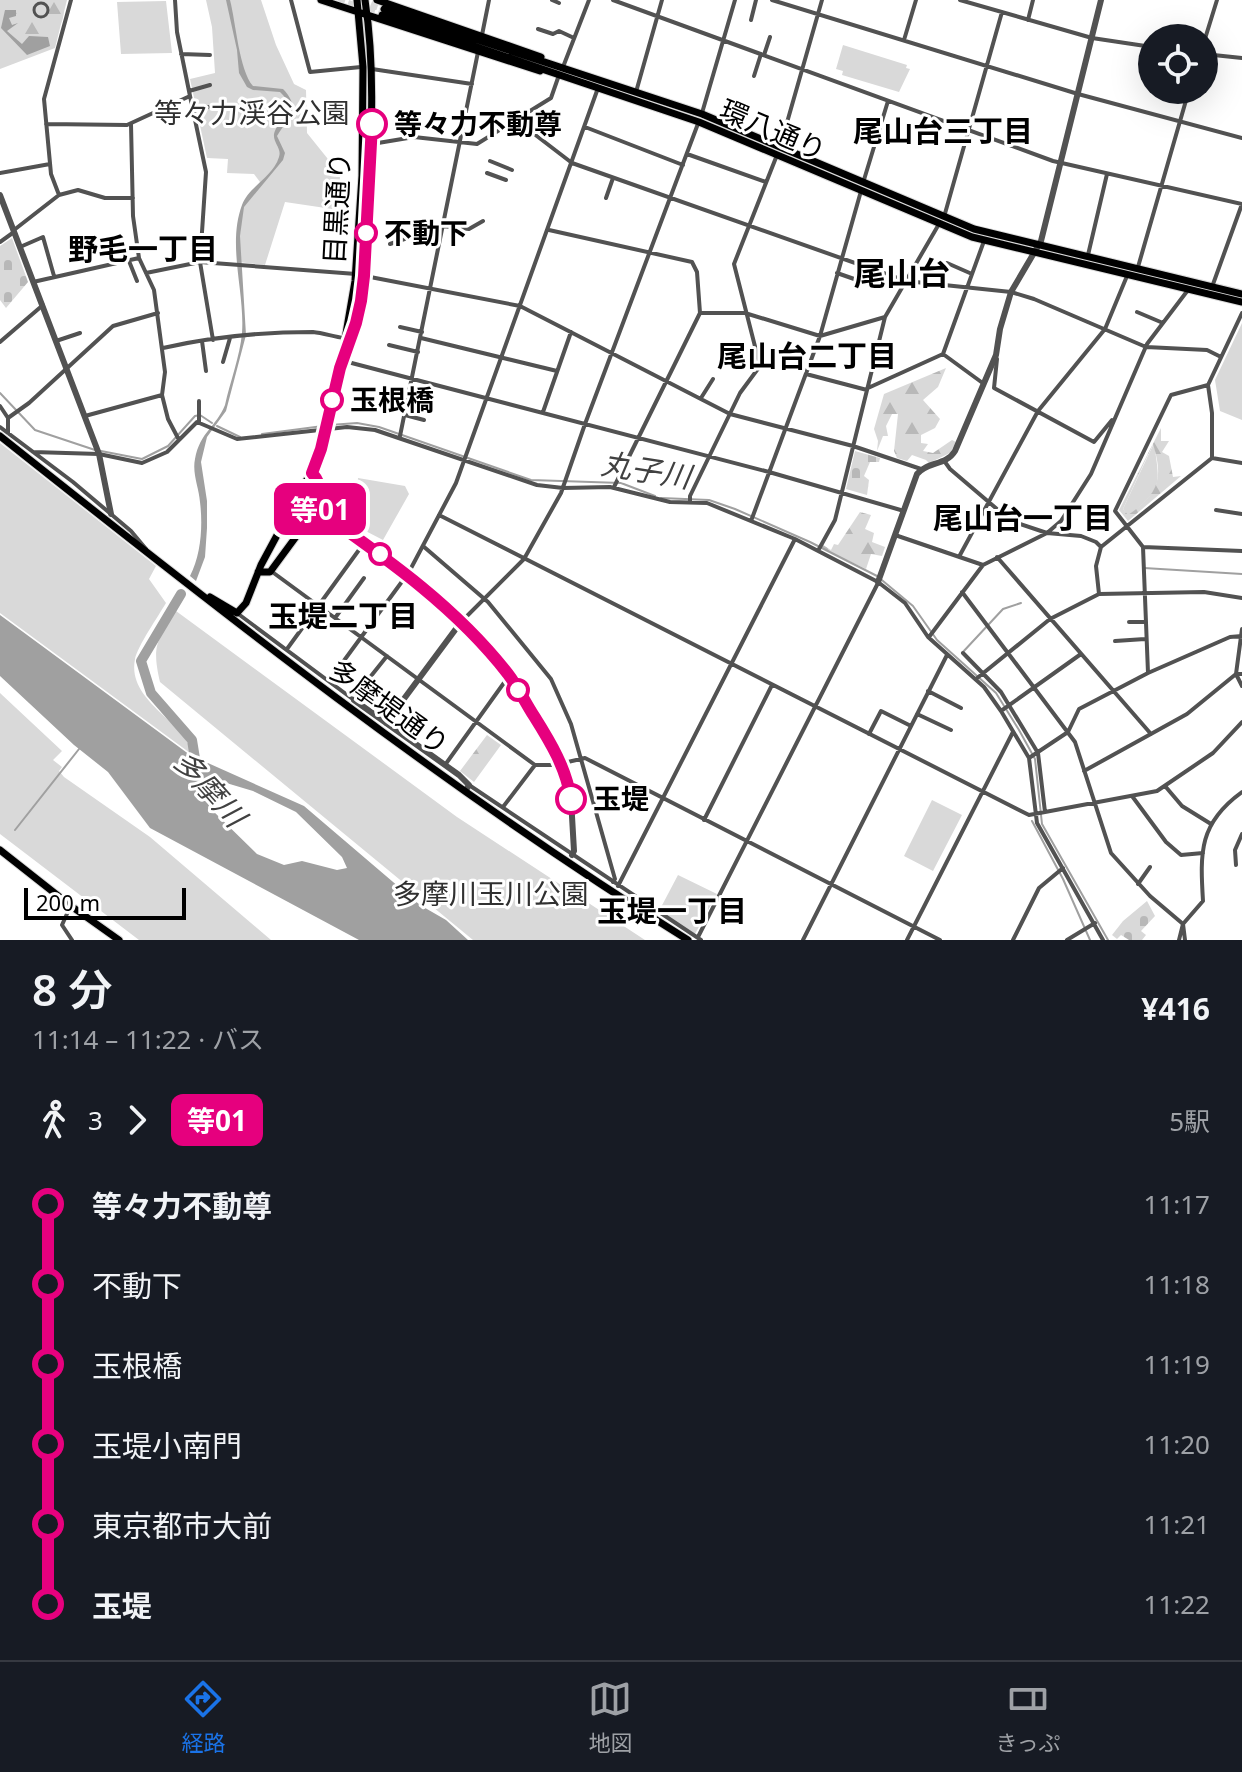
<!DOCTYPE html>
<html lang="ja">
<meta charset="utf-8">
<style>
body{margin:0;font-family:"Noto Sans","Noto Sans JP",sans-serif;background:#20242c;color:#f1f3f6;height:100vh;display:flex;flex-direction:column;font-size:30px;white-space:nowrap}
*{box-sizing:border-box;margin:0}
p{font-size:26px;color:#9ea1a6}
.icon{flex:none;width:44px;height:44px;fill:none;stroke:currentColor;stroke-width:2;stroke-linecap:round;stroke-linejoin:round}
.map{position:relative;height:940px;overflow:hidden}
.panel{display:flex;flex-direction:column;background:#171b24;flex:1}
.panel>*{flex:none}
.badge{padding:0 16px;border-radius:12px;font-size:28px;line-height:52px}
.controls{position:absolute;left:1138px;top:24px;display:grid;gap:16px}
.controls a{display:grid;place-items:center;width:80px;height:80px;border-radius:50%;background:#171b24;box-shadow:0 8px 32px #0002;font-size:40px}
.scale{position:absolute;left:24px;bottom:20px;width:162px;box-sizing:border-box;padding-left:8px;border:4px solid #000;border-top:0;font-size:22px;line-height:28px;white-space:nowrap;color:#000;-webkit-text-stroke:6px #fff;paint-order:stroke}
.map>.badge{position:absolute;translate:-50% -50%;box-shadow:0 0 0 4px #fff}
.legs{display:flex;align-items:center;gap:12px;height:88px;padding:0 32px;font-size:26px}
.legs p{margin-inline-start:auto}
.head{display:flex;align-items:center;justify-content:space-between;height:136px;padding:0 32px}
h1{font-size:44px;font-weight:600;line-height:60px}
ul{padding:0 32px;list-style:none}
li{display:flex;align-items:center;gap:28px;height:80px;font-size:30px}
li i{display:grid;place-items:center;width:12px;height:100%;margin:0 10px;background:currentColor}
li i::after{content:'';width:20px;height:20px;margin:-10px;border:6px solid;border-radius:50%;background:#171b24}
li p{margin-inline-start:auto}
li:first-child i{background:linear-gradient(#0000 50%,currentColor 0)}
li:last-child i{background:linear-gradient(currentColor 50%,#0000 0)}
.tab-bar{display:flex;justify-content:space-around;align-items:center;height:112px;border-top:2px solid #363941;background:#171b24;font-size:22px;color:#9ea1a6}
.tab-bar a{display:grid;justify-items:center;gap:4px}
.tab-bar .selected{color:#1a73e8}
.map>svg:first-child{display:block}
.green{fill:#d9d9d9}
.forest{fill:url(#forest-firs);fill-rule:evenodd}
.cemetery{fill:url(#cemetery-stones)}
.water{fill:#a0a0a0;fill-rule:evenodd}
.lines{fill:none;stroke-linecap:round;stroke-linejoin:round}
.stream{stroke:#a0a0a0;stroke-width:2}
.river{stroke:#a0a0a0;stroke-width:10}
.primary-tunnel{stroke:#d9d9d9;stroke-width:7;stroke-dasharray:7 3.5;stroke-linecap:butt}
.primary-casing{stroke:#dbdbdb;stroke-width:9}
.pedestrian{stroke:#525252;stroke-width:3}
.minor{stroke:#525252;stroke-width:4}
.tertiary{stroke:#525252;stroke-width:6}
.primary{stroke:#000;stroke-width:7}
.line-1-casing{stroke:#fff;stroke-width:18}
.line-1{stroke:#e6007e;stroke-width:12}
.stop-1-dot{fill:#fff;stroke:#e6007e;stroke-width:4}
.labels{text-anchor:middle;stroke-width:6;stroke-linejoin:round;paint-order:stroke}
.park-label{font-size:28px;fill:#303030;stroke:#fff}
.stop-label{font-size:28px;font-weight:bold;fill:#000;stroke:#fff;text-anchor:start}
.street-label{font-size:28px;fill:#000;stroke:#fff}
.neighbourhood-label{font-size:30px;font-weight:bold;fill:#000;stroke:#fff}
.water-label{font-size:30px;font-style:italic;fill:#414141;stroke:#fff}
.quarter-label{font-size:32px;font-weight:bold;fill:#000;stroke:#fff}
</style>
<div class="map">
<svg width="1242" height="940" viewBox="0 0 1242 940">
<defs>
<pattern id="forest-firs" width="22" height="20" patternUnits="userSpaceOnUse" patternTransform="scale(2)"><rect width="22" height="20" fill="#d9d9d9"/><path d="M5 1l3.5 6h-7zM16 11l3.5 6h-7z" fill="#b8b8b8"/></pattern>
<pattern id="cemetery-stones" width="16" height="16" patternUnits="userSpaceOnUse" patternTransform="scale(2)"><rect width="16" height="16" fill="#d9d9d9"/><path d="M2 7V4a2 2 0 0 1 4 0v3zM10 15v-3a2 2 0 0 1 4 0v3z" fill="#b8b8b8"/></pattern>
</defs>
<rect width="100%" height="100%" fill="#fff"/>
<path class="green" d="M 0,0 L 67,0 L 55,48 L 0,69 Z
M 206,0 L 261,0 L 276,45 L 294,84 L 306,90 L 307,133 L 340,174 L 339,210 L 285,202 L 265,265 L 238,262 L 242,206 L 260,182 L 254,174 L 227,173 L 228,159 L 207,158 L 190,79 L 215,73 L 212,27 Z
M 166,1 L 172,53 L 121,54 L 117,2 Z
M 843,45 L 907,65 L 906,68 L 910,69 L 899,92 L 842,75 L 843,71 L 836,69 Z
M 1242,323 L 1242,420 L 1220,411 L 1215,380 Z
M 0,443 L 156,566 L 149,579 L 166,603 C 159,615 137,647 135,659 C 126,703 192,725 190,753 L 0,613 Z
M 1154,443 C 1160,485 1163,488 1128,516 L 1123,509 Z
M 358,478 L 405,486 L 409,494 L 383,540 L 354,525 Z
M 176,611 L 457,817 L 645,940 L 473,940 L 160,682 C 152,647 156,641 176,611 Z
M 0,693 L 62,751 L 53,760 L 62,767 L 59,771 L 64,777 L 150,837 L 271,940 L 139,940 L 0,834 Z
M 932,800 L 962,815 L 933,871 L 904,856 Z
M 678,875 L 717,894 L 695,934 L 659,911 Z"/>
<path class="forest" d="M 18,0 L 62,0 C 69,24 53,42 29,35 L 22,44 L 7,31 L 19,23 L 12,25 L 10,18 L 16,16 Z
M 946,368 L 938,387 L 923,400 L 940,419 L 935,428 L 921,435 L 921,443 L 928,444 L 923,451 L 933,453 L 952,440 L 956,442 L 950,453 L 929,463 L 926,460 L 912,455 L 907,461 L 897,458 L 894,451 L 898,414 L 892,414 L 886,426 L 888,436 L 883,436 L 877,451 L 878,441 L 874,429 L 884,394 Z
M 1161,428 L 1161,441 L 1169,441 L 1162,452 L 1169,456 L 1173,477 L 1181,476 L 1128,521 L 1119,510 ZM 1153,444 C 1164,480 1158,494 1128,515 L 1123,509 Z
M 860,512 L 871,515 L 865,529 L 874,533 L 872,542 L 885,547 L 882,556 L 871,554 L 866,569 L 821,548 L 823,545 L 831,550 L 834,544 L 838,545 Z
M 487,735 L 501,745 L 474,782 L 460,771 Z"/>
<path class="cemetery" d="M 12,238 L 28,282 L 6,308 L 0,300 L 0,246 Z
M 855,451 L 880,458 L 879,462 L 870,462 L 864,476 L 869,480 L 867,495 L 846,489 Z
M 1147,901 L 1155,916 L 1141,931 L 1146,935 L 1142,940 L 1129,940 L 1121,935 L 1117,939 L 1112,935 L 1123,921 Z"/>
<path class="water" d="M 226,0 L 230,0 C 236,23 239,70 253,86 L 283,89 C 302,109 288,117 277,136 L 285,153 L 283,160 L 244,207 L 240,236 L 246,335 L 226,411 L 207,437 L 201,462 L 207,501 L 207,528 L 205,557 L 196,581 L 190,576 C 201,555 203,526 200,502 C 199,488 192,473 195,459 C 200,432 216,427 225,405 C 230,382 240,356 242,333 C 245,292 227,245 242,205 C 249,186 273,177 279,157 C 282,148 273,143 274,134 C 278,117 301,112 280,92 L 253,90 L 247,87 L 239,73 L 237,50 Z
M 5,10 L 16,10 L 16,16 L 9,18 L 12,25 L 18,23 L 7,31 L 22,44 L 29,36 L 48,37 L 50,46 L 27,55 L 1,28 Z
M 0,615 L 190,755 L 304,806 L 420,905 L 446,920 L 468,940 L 359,940 L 150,828 L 108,772 L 74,745 L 0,676 ZM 213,779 L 253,791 L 296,812 L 342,857 L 347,868 L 337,870 L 302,861 L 284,865 L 257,854 L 210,808 L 202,786 L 207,780 Z"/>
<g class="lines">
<path class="stream" d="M 0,393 L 35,430 L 95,450
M 330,425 L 357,423 L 379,427 L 531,480 L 621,483 L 655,496
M 217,426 L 240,437
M 262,434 L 323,426
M 101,451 L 142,459 L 168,446 L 195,416 L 200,415 L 212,423
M 661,498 L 709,500 L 735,509 L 810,542 L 877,576 L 913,606 L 937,640 L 996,693 L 1019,730 L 1035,759 L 1042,824 L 1108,940
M 1144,568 L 1242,574
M 962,653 L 1003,609 L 1021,603
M 1032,821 L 1063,879 L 1090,940
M 15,830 L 79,749"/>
<path class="river" d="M 181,594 L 141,661 L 151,693 L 192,740 L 197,771"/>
<path class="primary-tunnel" d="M 338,0 L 382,15
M 361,1 L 384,9"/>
<defs>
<path id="primary" d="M 321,0 L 540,71
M 377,0 L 541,57
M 384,9 L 702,114 L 974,229 L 1242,294
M 382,15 L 699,122 L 972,237 L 1242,302
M 341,366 C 365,327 365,260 367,215 C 371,143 376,72 365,0
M 0,436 C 222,613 447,790 688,940
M 258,572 L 270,572 L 298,534 L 308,525 L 320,509 L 319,482 L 312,473
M 210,597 L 237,613 L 246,603 L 261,565 L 317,461 L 340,368 L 355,281 L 362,176 L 363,67 L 357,0
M 0,850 L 71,906 L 119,940"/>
</defs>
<use href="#primary" class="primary-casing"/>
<path class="pedestrian" d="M34 10a7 7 0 1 1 14 0a7 7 0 1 1-14 0Z"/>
<path class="minor" d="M 175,0 L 177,32 L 190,96
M 291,0 L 310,72 L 361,67
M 552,0 L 559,3
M 613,0 L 1053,161 L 1242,204
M 772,0 L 1078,94 L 1242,138
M 960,0 L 1092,38 L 1152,47
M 751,20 L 756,0
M 1028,20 L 1033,0
M 538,29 L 553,34 L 559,31 L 574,38
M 482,35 L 489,0
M 904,40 L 916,0
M 1204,42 L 1217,0
M 181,54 L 210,55
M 1204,54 L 1242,58
M 764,55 L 770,37
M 563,67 L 589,0
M 372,69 L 472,84
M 754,76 L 761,54
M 189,91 L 210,85
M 636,92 L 662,0
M 193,111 L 208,107
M 702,113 L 735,0
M 516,120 L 572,163 L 906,281 L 1011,292 L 1034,299 L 1146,347 L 1207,350 L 1221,357
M 46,124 L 127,125 L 190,96 L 206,172 L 200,262 L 213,340
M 131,124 L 133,216 L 139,258 L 154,290 L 165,372 L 162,395 L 168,419 L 179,440
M 585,127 L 683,165
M 372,144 L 414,137 L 477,144 L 551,98 L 559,75
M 780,147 L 822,0
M 687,154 L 766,182
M 490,161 L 512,170
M 0,173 L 50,164
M 487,173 L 506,180
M 863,183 L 888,101
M 59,195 L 51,174 L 44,99 L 71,0
M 606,198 L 613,178
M 944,217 L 1002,12
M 14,230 L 59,195 L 78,190 L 105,198 L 133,198
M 549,230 L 692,262 L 697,272 L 700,313 L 614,487
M 0,242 L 14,232
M 390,244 L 442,226 L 469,229 L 483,221
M 20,247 L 43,237 L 54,276
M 1088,255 L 1107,174
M 129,261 L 137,281
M 947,263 L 972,274
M 1138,267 L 1189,90
M 146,273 L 200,262 L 356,274
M 837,273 L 857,280
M 365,276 L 520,306 L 730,414 L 853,446 L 921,469
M 33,282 L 139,258
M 1212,287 L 1242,204
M 1137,312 L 1163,323
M 700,313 L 745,313 L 820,336 L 885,317
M 400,327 L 422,332
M 421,338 L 557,371
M 56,341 L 80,333
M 202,341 L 206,371
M 0,342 L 43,305
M 389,345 L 418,352
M 163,348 C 211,337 264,332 313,332 C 324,333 334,337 344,338
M 943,354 L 984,241
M 997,359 L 994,388 L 1094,442 L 1112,420
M 344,361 L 769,472 L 904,511
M 223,362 L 230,338
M 806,374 L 867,390
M 868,388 L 943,354 L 984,384
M 701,398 L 713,379
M 0,406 L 8,418 L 8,433
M 543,412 L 571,332
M 405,415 L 424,420
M 85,416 L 162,395
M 8,418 L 29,403 L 113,326 L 158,313
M 199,422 L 199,401
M 0,427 L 73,482 L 131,531 L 146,549
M 400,436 L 478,52
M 33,452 L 99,454 L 142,463 L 167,452 L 197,422 L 237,439 L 347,427 L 375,430 L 537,485 L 563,488 L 610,487 L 670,502 L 707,503 L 795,539 L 878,582 L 905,603 L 928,637 L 984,687 L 1001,711 L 1029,758 L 1037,823 L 1103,940
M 1212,458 L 1242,463
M 945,462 L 950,469 L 1011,521 L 1047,533 L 1081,536 L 1096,542 L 1101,547
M 690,502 L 690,496 L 740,393 L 760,366 L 734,264 L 777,155
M 1216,510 L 1242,514
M 439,515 L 1029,815 L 1157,791 L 1213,753 L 1242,722
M 751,521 L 820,336 L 861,191
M 895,535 L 983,565
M 423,546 L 488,602 L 551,679 L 571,724 L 615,879 L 613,882
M 1143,547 L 1242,551
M 819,549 L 835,520 L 885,317 L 939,224
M 960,555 L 1038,411 L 1105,329 L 1127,276
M 997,557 L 1151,734
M 271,571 L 535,765 L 555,765 L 585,758 L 940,940
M 962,592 L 1075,742 L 1111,853 L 1150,896 L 1183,924 L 1185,940
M 1099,594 L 1096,566 L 1101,547 L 1212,458 L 1212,413 L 1208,385 L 1242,313
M 237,613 L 354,700
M 335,618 L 364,578
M 461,622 L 524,559 L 561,493 L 585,424 L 699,121
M 1129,622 L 1145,622
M 1242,629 L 1236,674 L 1242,686
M 929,637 L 983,565 L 1047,533 L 1061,521 L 1091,474 L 1147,344 L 1188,290
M 1115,641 L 1145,639
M 287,649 L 364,543
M 963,653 L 1001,692 L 1038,753 L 1045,812
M 1148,673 L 1143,547 L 1115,511 L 1171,395 L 1208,385
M 371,676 L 387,656
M 976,679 L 1050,619 L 1099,594 L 1204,592 L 1242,598
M 329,681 L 409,572 L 456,483 L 598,88
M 928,691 L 961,708
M 1001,711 L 1081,654
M 917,714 L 951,730
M 869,734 L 881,711 L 911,726
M 1029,758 L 1068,732 L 1079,709 L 1148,673 L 1230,637 L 1242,636
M 445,765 L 506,680 L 511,677
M 1084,771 L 1187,714 L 1236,674 L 1242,674
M 469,785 L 701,940
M 1165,786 L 1182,806 L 1211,824
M 1132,796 L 1166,842 L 1181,855 L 1203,853
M 503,807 L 535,765
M 704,820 L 772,685
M 1236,865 L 1235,850 L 1242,834
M 1138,884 L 1150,867
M 618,886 L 795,539
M 70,907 L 62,925 L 72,940
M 698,937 L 878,583
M 803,940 L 947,655
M 907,940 L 1013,732
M 1013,940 L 1039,888 L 1063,868
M 1067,940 L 1095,923
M 1179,940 L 1183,924 L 1203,901 C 1200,852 1199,823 1242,792"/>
<path class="tertiary" d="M 0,195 L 99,454 L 111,514
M 319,511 L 420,584 L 458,618 L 511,677 L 561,764 L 571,799 L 574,851 L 572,855
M 878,582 L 917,474 C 928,461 946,466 955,451 L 996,355 L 1000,329 L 1011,292 L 1041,241 L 1101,0
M 354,700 L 459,775 L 469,785 L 466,790
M 386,723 L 461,622"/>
<use href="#primary" class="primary"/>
</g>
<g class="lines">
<defs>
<path id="line-1" d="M 372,124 L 364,276 L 361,301 L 356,323 L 340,368 L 321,449 L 312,473 C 322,484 323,497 319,511 C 387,559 456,607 508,674 C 518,687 525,702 534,716 C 551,743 566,768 571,799"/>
</defs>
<use href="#line-1" class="line-1-casing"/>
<use href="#line-1" class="line-1"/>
</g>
<g class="stop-1-dot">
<circle cx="372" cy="124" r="14"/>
<circle cx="366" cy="233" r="10"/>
<circle cx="332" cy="400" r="10"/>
<circle cx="380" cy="554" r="10"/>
<circle cx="518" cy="690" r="10"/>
<circle cx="571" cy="799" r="14"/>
</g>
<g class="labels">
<g class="park-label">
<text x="252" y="123">等々力渓谷公園</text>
<text x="491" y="904">多摩川玉川公園</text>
</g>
<g class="stop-label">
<text x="394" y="134">等々力不動尊</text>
<text x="384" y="243">不動下</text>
<text x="350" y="410">玉根橋</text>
<text x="593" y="809">玉堤</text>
</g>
<g class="street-label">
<text transform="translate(773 130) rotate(23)" y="10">環八通り</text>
<text transform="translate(337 208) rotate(-87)" y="10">目黒通り</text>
<text transform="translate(389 707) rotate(36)" y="10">多摩堤通り</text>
</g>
<g class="neighbourhood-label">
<text x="943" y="142">尾山台三丁目</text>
<text x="143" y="260">野毛一丁目</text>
<text x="807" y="367">尾山台二丁目</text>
<text x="1023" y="529">尾山台一丁目</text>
<text x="343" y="627">玉堤二丁目</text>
<text x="672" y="922">玉堤一丁目</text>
</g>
<g class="water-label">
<text transform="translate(646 471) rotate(9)" y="10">丸子川</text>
<text transform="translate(209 789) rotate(48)" y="10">多摩川</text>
</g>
<g class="quarter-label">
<text x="902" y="285">尾山台</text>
</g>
</g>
</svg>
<div class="controls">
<a><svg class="icon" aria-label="locate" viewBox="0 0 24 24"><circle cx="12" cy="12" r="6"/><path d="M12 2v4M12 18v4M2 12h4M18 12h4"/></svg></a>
</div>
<div class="scale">200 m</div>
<b class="badge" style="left:320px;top:509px;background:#e6007e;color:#fff">等01</b>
</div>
<section class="panel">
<div class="head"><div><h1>8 分</h1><p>11:14 – 11:22 · バス</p></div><b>¥416</b></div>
<div class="legs"><svg class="icon" aria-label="walk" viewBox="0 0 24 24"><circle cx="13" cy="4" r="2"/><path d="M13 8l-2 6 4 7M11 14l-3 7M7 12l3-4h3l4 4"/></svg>3<svg class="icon" aria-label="forward" viewBox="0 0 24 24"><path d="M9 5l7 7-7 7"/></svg><b class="badge" style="background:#e6007e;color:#fff">等01</b><p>5駅</p></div>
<ul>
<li><i style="color:#e6007e"></i><b>等々力不動尊</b><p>11:17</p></li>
<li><i style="color:#e6007e"></i><span>不動下</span><p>11:18</p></li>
<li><i style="color:#e6007e"></i><span>玉根橋</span><p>11:19</p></li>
<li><i style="color:#e6007e"></i><span>玉堤小南門</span><p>11:20</p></li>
<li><i style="color:#e6007e"></i><span>東京都市大前</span><p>11:21</p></li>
<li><i style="color:#e6007e"></i><b>玉堤</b><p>11:22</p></li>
</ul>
</section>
<nav class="tab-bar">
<a class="selected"><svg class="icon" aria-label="directions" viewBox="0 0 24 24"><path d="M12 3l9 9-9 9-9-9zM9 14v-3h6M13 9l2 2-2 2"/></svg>経路</a>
<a><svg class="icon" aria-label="map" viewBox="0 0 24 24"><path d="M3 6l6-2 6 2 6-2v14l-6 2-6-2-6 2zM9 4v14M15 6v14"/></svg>地図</a>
<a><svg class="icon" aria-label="tickets" viewBox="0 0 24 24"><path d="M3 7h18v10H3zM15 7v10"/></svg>きっぷ</a>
</nav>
